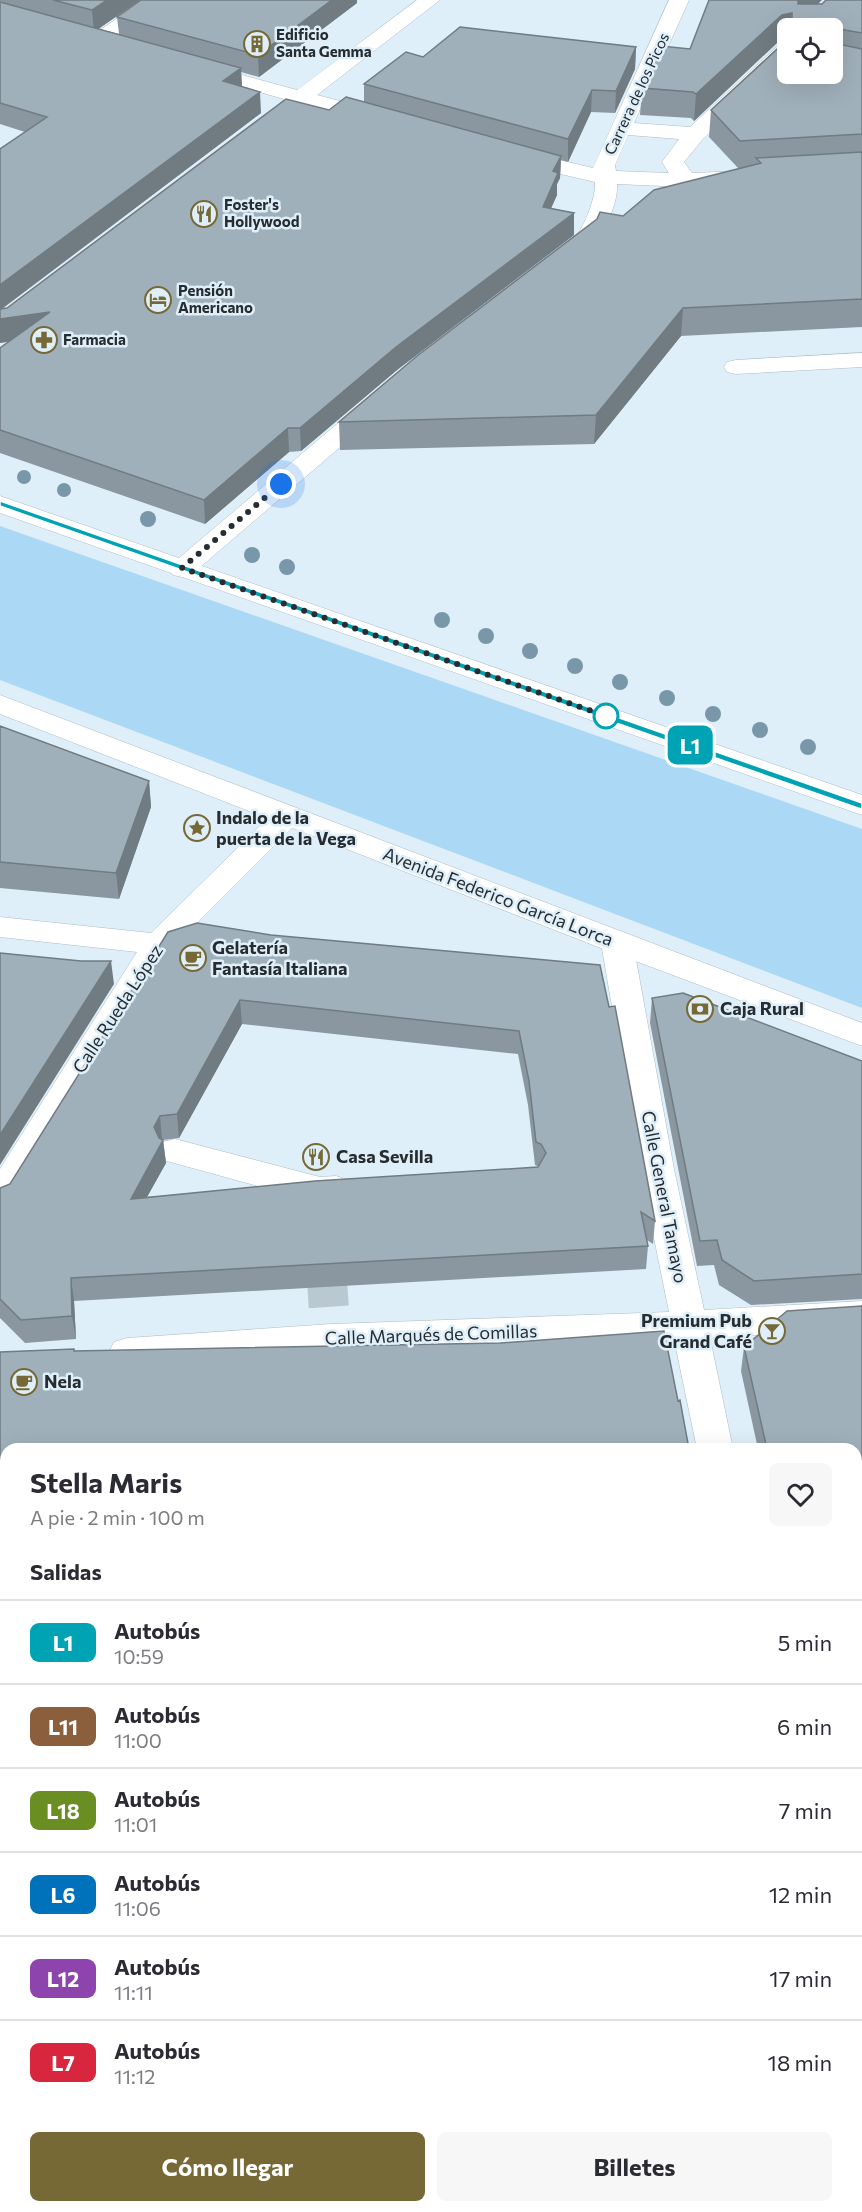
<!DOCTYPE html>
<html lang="es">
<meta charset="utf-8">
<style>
body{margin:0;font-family:Commissioner,sans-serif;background:#f7f7f7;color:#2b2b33;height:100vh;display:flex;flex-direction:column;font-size:22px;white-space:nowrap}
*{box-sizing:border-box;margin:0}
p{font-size:20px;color:#7c7c81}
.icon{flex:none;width:33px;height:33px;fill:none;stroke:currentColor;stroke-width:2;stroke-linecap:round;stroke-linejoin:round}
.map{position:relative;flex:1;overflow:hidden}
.panel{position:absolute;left:0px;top:1443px;width:862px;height:770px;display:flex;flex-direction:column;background:#fff;border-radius:18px 18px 0 0;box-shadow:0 6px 24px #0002}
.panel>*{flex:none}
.badge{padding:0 12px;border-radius:9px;font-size:21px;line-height:39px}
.tools{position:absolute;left:777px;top:18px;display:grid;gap:12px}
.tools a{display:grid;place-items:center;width:66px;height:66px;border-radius:9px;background:#fff;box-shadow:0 6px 24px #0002;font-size:30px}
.you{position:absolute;width:30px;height:30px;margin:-15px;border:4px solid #fff;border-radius:50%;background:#1a73e8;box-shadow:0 0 0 9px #1a73e833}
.map>.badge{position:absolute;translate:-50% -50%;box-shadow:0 0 0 3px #fff}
h2{padding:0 30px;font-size:22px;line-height:54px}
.round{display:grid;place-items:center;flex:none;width:63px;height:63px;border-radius:9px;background:#f7f7f7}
.headline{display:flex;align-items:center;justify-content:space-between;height:102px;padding:0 30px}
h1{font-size:28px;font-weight:700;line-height:45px}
.action{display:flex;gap:12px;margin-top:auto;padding:12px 30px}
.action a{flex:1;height:69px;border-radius:9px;background:#766936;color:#fff;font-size:24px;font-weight:700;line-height:69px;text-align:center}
.action a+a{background:#f7f7f7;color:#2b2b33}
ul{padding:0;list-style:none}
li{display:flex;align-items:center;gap:18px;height:84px;padding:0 30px;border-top:2px solid #e1e1e2}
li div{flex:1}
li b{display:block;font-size:22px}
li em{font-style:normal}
li .badge{min-width:66px;font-weight:700;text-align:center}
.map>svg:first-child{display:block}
.green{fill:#abd9f5}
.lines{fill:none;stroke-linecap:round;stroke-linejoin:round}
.minor-tunnel-far1{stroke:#bac8d1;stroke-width:31;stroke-dasharray:31 15;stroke-linecap:butt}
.minor-tunnel{stroke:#bac8d1;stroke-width:40;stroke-dasharray:40 20;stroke-linecap:butt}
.minor-casing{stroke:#acbcc6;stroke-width:1}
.major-casing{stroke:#acbcc6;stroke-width:1}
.minor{fill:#fff;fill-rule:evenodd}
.major{fill:#fff;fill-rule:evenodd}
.tree{fill:#7898a9}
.wall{fill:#8a97a0;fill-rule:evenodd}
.shaded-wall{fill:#707b82}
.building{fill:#a0b0ba;stroke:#707b82;stroke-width:1.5;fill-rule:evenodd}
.line{fill:#00a3b4;stroke:#fff;stroke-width:1.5}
.walk{stroke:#262c30;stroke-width:6;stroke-dasharray:0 10.8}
.stop-dot{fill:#fff;stroke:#00a3b4;stroke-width:3}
.labels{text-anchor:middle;stroke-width:5;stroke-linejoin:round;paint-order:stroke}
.far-poi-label{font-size:15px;font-weight:bold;fill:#262c30;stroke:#dfeff9;text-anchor:start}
.far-street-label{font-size:15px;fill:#262c30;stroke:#dfeff9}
.poi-label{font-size:18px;font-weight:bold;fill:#262c30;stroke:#dfeff9;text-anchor:start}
.street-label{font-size:18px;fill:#262c30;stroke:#dfeff9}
</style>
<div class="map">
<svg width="862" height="2212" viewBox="0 0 862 2212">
<rect width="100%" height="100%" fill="#dfeff9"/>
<path class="green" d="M 0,526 L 862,829 L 862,1008 L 0,680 Z"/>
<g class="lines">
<path class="minor-tunnel-far1" d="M 324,1243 L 326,1269"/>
<path class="minor-tunnel" d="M 326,1267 L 331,1338"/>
<defs>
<path id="minor" d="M 144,0 L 168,0 L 104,45 L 97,47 L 90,45 L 87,41 L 90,37 Z
M 417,0 L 440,0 L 317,95 L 385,113 L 388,118 L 385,123 L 377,124 L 304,105 C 296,111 291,113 281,111 L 278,106 L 284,99 L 191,73 L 187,69 L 191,65 L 198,63 L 297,90 Z
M 669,0 L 689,0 L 634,123 L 690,127 L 781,43 L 788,41 L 788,59 L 703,139 L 684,162 L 692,173 L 741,171 L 749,173 L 752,178 L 749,183 L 741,185 L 685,187 L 617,184 C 619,211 589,268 558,260 L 554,255 C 560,247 570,244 576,236 C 586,224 596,196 595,182 L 509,162 L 506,157 L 509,152 L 517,150 L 593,168 ZM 628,135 L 679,139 L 662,162 L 669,173 L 616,171 L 615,165 Z
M 862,353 L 862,367 L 736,374 L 727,372 L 724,367 L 727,362 L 736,360 Z
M 372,400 L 381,402 L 384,407 L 381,412 L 191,575 L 182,577 L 173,575 L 169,569 L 173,563 L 363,402 Z
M 287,806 L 297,809 L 302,816 L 297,823 L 169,951 L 12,1206 L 0,1210 L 0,1169 L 137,952 L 0,937 L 0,917 L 151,933 L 277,809 Z
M 617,932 L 628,936 L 633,943 L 674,1169 L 704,1310 L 862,1301 L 862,1329 L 710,1338 L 733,1449 L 697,1449 L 674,1339 L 331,1352 L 127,1366 L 114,1362 L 109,1352 L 114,1342 L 127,1338 L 331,1324 L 669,1312 L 640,1169 L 601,943 L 606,936 Z
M 175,1139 L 320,1177 L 336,1176 L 348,1180 L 353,1189 L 348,1198 L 320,1203 L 163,1160 L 158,1151 L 163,1142 Z
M 856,2131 L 862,2133 L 862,2205 L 856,2203 Z
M 301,2206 L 347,2206 L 347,2212 L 301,2212 Z"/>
<path id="major" d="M 0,496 L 862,795 L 862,815 L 0,513 Z
M 0,695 L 862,1023 L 862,1046 L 606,950 L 0,714 Z"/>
</defs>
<use href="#minor" class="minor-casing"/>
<use href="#major" class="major-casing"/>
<use href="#minor" class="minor"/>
<use href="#major" class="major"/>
</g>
<g class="tree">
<circle cx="24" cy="477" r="7"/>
<circle cx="64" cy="490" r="7"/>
<circle cx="148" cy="519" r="8"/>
<circle cx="252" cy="555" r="8"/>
<circle cx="287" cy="567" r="8"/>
<circle cx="442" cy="620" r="8"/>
<circle cx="486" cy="636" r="8"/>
<circle cx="530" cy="651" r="8"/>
<circle cx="575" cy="666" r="8"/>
<circle cx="620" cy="682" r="8"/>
<circle cx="667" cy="698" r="8"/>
<circle cx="713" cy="714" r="8"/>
<circle cx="760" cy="730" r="8"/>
<circle cx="808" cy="747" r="8"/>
</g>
<path class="wall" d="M 0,0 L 140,0 L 98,29 L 119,34 L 117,17 L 141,0 L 357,0 L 357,3 L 259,77 L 241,72 L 242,87 L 261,113 L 2,309 L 7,308 L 329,110 L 364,102 L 364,84 L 423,57 L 636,47 L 635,69 L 615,113 L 591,112 L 568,162 L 561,160 L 560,178 L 557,184 L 557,195 L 551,208 L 574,213 L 574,235 L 397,370 L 301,451 L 289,452 L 205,524 L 0,453 L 0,348 L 10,341 L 0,343 L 0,149 L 25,132 L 0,124 Z
M 862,0 L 862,327 L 681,336 L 594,444 L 340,450 L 339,422 L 623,216 L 742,168 L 738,168 L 709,137 L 711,110 L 786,40 L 779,41 L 694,121 L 691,118 L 640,115 L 642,88 L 690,49 L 818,4 ZM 788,28 L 832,28 L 788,74 Z
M 0,726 L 149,781 L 151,807 L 119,899 L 0,888 Z
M 271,935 L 600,965 L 655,1221 L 653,1244 L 647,1240 L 648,1246 L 646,1269 L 74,1301 L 76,1339 L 25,1343 L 0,1318 L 0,1188 L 10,1184 ZM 242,1024 L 518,1054 L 528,1105 L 535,1165 L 539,1167 L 538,1167 L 147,1197 L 166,1163 L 163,1140 L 179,1138 Z
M 652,998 L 862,1061 L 862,1299 L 751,1305 L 719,1285 L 714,1265 L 697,1266 L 650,1023 Z
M 862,1306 L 862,1555 L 856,1555 L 856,1449 L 758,1449 L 741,1371 L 744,1347 Z
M 74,1351 L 678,1401 L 689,1449 L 6,1449 L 6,2086 L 0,2087 L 0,1635 L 4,1634 L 4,1620 L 0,1622 L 0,1352 Z
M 862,1590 L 862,1911 L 856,1886 L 856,1591 Z"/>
<path class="shaded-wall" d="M 107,0 L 140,0 L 94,32 L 92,10 Z
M 332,0 L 357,0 L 357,3 L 259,77 L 258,55 Z
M 798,0 L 822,0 L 795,26 Z
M 792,13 L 790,28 L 788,28 L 788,40 L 779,41 L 694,121 L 696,94 L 782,15 Z
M 636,47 L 635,69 L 615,113 L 616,91 Z
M 241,68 L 242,90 L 223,81 Z
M 592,90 L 591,112 L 568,162 L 568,139 Z
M 260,92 L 261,113 L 0,310 L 0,285 Z
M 561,156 L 560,178 L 557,184 L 557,195 L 542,229 L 543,207 L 553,171 Z
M 574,213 L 574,235 L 397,370 L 301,451 L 300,428 L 396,347 Z
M 683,308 L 681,336 L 594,444 L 596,415 Z
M 50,312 L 52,335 L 0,343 L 0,319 Z
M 288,428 L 289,452 L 205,524 L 204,500 Z
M 149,781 L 151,807 L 119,899 L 116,873 Z
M 111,961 L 114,984 L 0,1165 L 0,1135 Z
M 240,1000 L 242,1024 L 179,1138 L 177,1114 Z
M 160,1116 L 162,1140 L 156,1150 L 154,1127 Z
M 163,1140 L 166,1163 L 133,1222 L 131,1199 Z
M 71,1278 L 74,1301 L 76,1339 L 72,1316 Z
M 1,1597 L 6,1620 L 0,1622 L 0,1598 Z"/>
<path class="building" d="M 53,0 L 107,0 L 92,10 Z
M 141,0 L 332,0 L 258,55 L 117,17 Z
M 709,0 L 798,0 L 798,4 L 822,4 L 826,0 L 862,0 L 862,33 L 833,28 L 833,43 L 862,49 L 862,134 L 740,141 L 711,110 L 788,39 L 788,74 L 832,74 L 832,28 L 792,28 L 792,13 L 782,15 L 696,94 L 693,92 L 642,88 L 661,46 L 690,49 Z
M 0,2 L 241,68 L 223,81 L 260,92 L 0,285 L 0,149 L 47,117 L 0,103 Z
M 460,27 L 636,47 L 616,91 L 592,90 L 568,139 L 364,84 L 406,52 L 423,57 Z
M 346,97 L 561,156 L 553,171 L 558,173 L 543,207 L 574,213 L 396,347 L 300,428 L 288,428 L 204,500 L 0,430 L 0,348 L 50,312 L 0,319 L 0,309 L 7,308 L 286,99 L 329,110 Z
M 862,152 L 862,299 L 683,308 L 596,415 L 339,422 L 417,356 L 597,219 L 600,212 L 623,216 L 654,190 L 761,163 L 756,158 Z
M 0,726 L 149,781 L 116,873 L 0,862 Z
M 197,923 L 271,935 L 600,965 L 609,1007 L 615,1006 L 655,1221 L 641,1212 L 648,1246 L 71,1278 L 72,1316 L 21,1320 L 0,1299 L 0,1188 L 10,1184 L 168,932 ZM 240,1000 L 519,1031 L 529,1081 L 536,1142 L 541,1144 L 546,1153 L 538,1167 L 315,1181 L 131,1199 L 163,1140 L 159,1138 L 154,1127 L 160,1116 L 177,1114 Z
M 0,953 L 81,961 L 111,961 L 0,1135 Z
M 683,993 L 862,1061 L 862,1274 L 754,1281 L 722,1260 L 717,1240 L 700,1241 L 652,998 Z
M 862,1306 L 862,1531 L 856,1531 L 856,1449 L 767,1449 L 744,1347 L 787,1311 Z
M 664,1331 L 678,1401 L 680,1400 L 689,1449 L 6,1449 L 6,2066 L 0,2066 L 0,1635 L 4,1634 L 4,1600 L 1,1597 L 0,1598 L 0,1352 L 74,1349 L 74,1351 L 500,1343 Z
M 862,1590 L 862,1866 L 856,1842 L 856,1591 Z"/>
<path class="line" d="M 0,501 L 862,803 L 862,809 L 858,808 L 0,506 Z"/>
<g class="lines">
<path class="walk" d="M 281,484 L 182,568 L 606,716"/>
</g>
<defs>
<symbol id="building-ring" viewBox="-11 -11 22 22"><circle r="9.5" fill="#dfeff9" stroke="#766936" stroke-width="1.5"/><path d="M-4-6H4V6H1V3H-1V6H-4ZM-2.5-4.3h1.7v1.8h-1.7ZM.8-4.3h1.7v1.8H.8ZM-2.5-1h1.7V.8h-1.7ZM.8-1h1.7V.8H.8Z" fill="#766936"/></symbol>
<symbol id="restaurant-ring" viewBox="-11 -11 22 22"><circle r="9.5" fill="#dfeff9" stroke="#766936" stroke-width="1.5"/><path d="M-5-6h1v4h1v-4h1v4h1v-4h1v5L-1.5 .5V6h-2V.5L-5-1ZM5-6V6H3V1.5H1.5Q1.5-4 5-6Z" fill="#766936"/></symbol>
<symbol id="hotel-ring" viewBox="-11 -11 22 22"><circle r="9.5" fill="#dfeff9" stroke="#766936" stroke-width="1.5"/><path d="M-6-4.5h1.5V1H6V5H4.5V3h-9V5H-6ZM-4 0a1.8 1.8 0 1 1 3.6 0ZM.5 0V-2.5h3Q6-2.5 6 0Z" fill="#766936"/></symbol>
<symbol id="pharmacy-ring" viewBox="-11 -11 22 22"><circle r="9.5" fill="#dfeff9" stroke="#766936" stroke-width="1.5"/><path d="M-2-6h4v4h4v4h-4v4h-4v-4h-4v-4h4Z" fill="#766936"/></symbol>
<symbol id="sight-ring" viewBox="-11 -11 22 22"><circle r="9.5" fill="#dfeff9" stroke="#766936" stroke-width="1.5"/><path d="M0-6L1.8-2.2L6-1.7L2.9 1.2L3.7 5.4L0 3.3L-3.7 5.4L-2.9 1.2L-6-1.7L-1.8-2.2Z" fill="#766936"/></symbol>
<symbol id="cafe-ring" viewBox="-11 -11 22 22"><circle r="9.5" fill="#dfeff9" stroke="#766936" stroke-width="1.5"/><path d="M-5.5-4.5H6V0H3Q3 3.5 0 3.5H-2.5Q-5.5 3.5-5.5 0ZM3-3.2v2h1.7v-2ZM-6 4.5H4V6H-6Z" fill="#766936"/></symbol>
<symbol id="bank-ring" viewBox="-11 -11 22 22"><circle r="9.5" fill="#dfeff9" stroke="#766936" stroke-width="1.5"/><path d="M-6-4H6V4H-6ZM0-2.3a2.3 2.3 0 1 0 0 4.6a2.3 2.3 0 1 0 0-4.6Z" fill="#766936"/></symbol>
<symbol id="bar-ring" viewBox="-11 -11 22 22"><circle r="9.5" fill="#dfeff9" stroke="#766936" stroke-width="1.5"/><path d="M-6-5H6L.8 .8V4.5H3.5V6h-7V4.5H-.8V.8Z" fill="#766936"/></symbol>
</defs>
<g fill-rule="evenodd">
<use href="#building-ring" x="242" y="29" width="30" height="30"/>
<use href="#restaurant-ring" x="189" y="199" width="30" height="30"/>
<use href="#hotel-ring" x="143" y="285" width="30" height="30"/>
<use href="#pharmacy-ring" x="29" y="325" width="30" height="30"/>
<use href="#sight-ring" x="182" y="813" width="30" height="30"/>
<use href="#cafe-ring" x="178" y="943" width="30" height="30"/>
<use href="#bank-ring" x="685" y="994" width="30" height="30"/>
<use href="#restaurant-ring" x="301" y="1142" width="30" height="30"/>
<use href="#bar-ring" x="757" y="1316" width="30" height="30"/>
<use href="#cafe-ring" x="9" y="1367" width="30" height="30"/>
</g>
<circle class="stop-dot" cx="606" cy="716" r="12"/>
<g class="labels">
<g class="far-poi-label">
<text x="276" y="40">Edificio<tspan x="276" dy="17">Santa Gemma</tspan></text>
<text x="224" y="210">Foster's<tspan x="224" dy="17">Hollywood</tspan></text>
<text x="178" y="296">Pensión<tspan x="178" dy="17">Americano</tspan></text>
<text x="63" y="345">Farmacia</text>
</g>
<g class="far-street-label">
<text transform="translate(637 94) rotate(-65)" y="5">Carrera de los Picos</text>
</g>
<g class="poi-label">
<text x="216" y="824">Indalo de la<tspan x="216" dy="21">puerta de la Vega</tspan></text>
<text x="212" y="954">Gelatería<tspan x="212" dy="21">Fantasía Italiana</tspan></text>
<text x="720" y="1015">Caja Rural</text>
<text x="336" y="1163">Casa Sevilla</text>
<text x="752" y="1327" text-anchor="end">Premium Pub<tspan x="752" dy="21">Grand Café</tspan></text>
<text x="44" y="1388">Nela</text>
</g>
<g class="street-label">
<text transform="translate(498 897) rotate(21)" y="6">Avenida Federico García Lorca</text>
<text transform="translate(118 1009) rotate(-57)" y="6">Calle Rueda López</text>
<text transform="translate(664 1197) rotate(79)" y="6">Calle General Tamayo</text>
<text transform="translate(431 1335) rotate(-2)" y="6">Calle Marqués de Comillas</text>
</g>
</g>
</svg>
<div class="tools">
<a><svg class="icon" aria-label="locate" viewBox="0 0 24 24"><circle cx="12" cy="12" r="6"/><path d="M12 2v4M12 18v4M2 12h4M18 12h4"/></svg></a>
</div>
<div class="you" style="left:281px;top:484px"></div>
<b class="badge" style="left:690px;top:745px;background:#00a3b4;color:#fff">L1</b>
<section class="panel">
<div class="headline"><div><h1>Stella Maris</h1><p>A pie · 2 min · 100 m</p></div><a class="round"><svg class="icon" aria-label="heart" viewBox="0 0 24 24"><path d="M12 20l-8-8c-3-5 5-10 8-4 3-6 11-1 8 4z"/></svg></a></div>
<h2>Salidas</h2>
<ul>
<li><span class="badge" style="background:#00a3b4;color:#fff">L1</span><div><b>Autobús</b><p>10:59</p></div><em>5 min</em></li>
<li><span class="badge" style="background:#8b5e3c;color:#fff">L11</span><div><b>Autobús</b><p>11:00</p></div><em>6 min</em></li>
<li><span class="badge" style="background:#6b8e23;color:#fff">L18</span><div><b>Autobús</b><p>11:01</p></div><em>7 min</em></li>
<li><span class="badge" style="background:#0072bc;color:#fff">L6</span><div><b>Autobús</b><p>11:06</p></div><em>12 min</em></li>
<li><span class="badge" style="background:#8e44ad;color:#fff">L12</span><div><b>Autobús</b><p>11:11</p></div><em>17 min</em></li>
<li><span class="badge" style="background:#d7263d;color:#fff">L7</span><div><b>Autobús</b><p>11:12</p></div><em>18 min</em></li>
</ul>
<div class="action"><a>Cómo llegar</a><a>Billetes</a></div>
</section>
</div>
